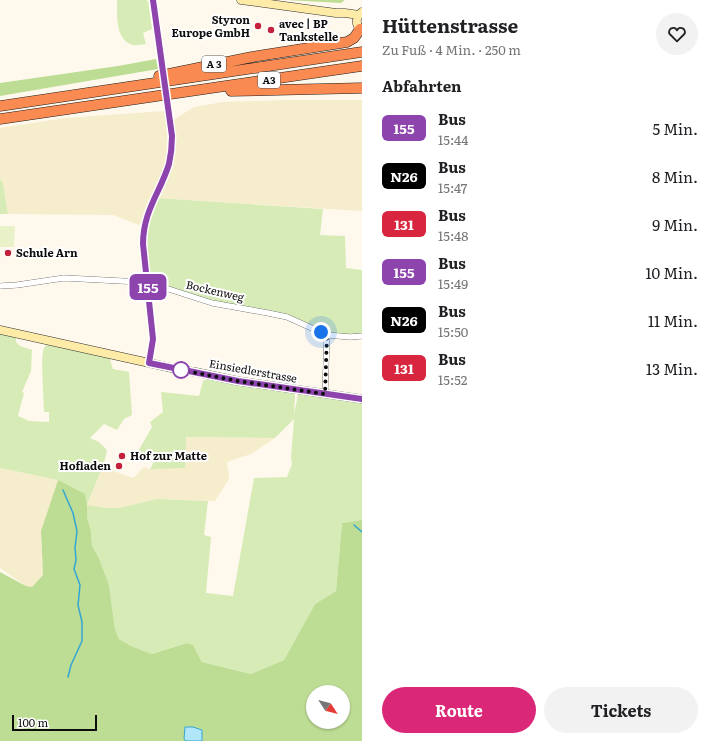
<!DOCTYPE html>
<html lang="de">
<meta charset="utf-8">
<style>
body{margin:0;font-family:Literata,serif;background:#f2f2f2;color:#202124;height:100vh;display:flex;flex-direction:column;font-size:15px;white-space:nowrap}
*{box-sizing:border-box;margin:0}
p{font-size:13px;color:#757577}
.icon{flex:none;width:22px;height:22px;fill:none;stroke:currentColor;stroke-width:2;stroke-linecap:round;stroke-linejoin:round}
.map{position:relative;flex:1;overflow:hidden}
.sheet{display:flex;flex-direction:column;background:#fff;width:356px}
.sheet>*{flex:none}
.badge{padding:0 8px;border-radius:6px;font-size:14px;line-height:26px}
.needle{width:26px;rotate:126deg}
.buttons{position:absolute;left:306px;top:685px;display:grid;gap:8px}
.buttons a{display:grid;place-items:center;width:44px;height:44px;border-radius:50%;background:#fff;box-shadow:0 1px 3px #0004;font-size:20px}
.scale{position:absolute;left:12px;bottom:10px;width:85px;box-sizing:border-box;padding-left:4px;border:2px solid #0d0d0d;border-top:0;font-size:11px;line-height:14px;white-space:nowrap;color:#0d0d0d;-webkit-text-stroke:3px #fff;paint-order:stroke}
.you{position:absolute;width:20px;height:20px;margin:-10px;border:3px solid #fff;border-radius:50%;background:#1a73e8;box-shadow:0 0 0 6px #1a73e833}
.map>.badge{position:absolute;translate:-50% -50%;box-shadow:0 0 0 2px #fff}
h2{padding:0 20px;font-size:15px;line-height:36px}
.round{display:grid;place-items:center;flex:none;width:42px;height:42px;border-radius:21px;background:#f2f2f2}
.summary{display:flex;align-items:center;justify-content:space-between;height:68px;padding:0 20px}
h1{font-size:19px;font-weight:700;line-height:30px}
.cta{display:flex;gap:8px;margin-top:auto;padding:8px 20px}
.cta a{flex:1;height:46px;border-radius:24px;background:#db2777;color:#fff;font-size:16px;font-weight:700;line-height:46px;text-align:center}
.cta a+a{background:#f2f2f2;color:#202124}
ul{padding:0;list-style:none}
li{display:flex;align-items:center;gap:12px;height:48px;padding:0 20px}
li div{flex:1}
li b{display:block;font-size:15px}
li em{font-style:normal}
li .badge{min-width:44px;font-weight:700;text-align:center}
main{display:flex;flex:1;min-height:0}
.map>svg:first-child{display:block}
.farmland{fill:#f6edcc}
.green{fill:#d7ebb6}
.forest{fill:#bddc94;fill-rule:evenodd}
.pitch{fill:#e8f1c8}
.water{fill:#b0e6f8;stroke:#34a6d2}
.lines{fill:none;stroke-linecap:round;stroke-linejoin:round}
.stream{stroke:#34a6d2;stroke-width:1.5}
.street-casing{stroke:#404040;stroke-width:6}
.secondary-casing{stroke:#2f2f2f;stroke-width:9}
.highway-casing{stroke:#1e1e1e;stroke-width:11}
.street{stroke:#fff;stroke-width:5.5}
.secondary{stroke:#ffeba8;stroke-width:8}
.highway{stroke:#f98a51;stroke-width:10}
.street-bridge-casing{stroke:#404040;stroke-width:6;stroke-linecap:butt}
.street-bridge{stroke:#fff;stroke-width:5.5}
.line-casing{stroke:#fff;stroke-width:9}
.line{stroke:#8e44ad;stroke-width:6}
.walk{stroke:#0d0d0d;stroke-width:4;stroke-dasharray:0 7.2}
.poi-dot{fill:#c2203b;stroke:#fff;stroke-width:1.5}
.stop-dot{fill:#fff;stroke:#8e44ad;stroke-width:2}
.labels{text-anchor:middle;stroke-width:4;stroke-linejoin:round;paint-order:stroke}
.shield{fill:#fff;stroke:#565656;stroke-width:1}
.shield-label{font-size:10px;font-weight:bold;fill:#0d0d0d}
.poi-label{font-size:11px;font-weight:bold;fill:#0d0d0d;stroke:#fff;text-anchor:start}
.street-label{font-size:11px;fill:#0d0d0d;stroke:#fff}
</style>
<main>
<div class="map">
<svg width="362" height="741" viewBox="0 0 362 741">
<rect width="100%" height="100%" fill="#fff9ed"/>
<path class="farmland" d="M 287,100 L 362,100 L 362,211 L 157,198 L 149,200 L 141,223 L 139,225 L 113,215 L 8,214 L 3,183 L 0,179 L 0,128 L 65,118 L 164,111 L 170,122 L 194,107 L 223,102 Z
M 185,437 L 275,438 L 251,454 L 227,462 L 229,479 L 215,501 L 157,499 L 119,508 L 106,508 L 87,506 L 104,463 L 111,470 L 133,478 L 144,467 L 150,469 Z
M 0,468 L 58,480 L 41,531 L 43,575 L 32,587 L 26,586 L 0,568 Z"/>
<path class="green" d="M 117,0 L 146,0 L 148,1 L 152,29 L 143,33 L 146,44 C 142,44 137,46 133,45 C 115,40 117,15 117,0 Z
M 0,179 L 3,183 L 8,214 L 0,214 Z
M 157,198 L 323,209 L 320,235 L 345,236 L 346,268 L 362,270 L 362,334 L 350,335 L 327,332 L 304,322 L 195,297 L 152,281 L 149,271 L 147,240 L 148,225 Z
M 0,333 L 16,336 L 16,342 L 20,346 L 32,350 L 31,371 L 22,392 L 24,393 L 18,416 L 29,421 L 49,422 L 49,412 L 44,412 C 44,400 40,356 44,348 C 46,345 47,345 49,344 L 109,356 L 113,369 L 129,372 L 132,415 L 124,419 L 117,430 L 104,424 L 90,438 L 99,442 L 107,450 L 104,463 L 87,505 L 106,508 L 119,508 L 157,499 L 208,501 L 204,535 L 211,537 L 206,593 L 233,596 L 254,478 L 287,477 L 292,464 L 291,457 L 294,419 L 275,438 L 186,437 L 185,468 L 150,469 L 155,460 L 136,455 L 152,427 L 150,422 L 163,412 L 161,392 L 199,396 L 203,381 L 208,378 L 292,392 L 295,395 L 294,414 L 298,395 L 299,393 L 362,401 L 362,520 L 342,523 L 336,591 L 315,604 L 284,660 L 251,674 L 202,662 L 193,645 L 187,643 L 152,654 L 131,646 L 119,639 L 115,629 L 109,585 L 99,558 L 92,546 L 91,531 L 87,517 L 87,506 L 58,480 L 0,468 Z"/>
<path class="forest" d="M 286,0 L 345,0 L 341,3 Z
M 156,59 L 158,69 L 0,96 L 0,83 L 118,66 Z
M 58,480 L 85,494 L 87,506 L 87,517 L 91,531 L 92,546 L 99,558 L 109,585 L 115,629 L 119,639 L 131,646 L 152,654 L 187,643 L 193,645 L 202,662 L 251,674 L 284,660 L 315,604 L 336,591 L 342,523 L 362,520 L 362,741 L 0,741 L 0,572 L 26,586 L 32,587 L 43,575 L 41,531 ZM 313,692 L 343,692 L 343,722 L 313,722 Z"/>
<path class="pitch" d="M 0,226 L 15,226 L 14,247 L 0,247 Z"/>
<path class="water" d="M 185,727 L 193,727 L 202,730 L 202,741 L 186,741 L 184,739 Z"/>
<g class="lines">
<path class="stream" d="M 63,490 L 73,513 L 77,531 L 75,548 L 76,560 L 74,569 L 80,585 L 78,605 L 82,622 L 82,641 L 71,665 L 68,677
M 354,525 L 362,532"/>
<defs>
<path id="street" d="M 153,0 L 161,60
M 0,286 L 17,285 L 64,278 L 141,282 L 156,285 L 212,303 L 268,313 L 287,317 L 327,335 L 325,394
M 327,335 L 350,337 L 362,336
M 149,363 L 153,339 L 143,238 L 148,214 L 168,165 L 171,155 L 172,136 L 168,110"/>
<path id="secondary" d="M 241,0 L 336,13 L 345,13 L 359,15
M 362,12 C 355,18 355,25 362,31
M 0,330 L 181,370 L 195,372 L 238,381 L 362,399"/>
<path id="highway" d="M 159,76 L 252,57 L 347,42 L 354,38 L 360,29
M 231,91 L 362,88
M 0,106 L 362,52
M 0,119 L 362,66"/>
</defs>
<use href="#street" class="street-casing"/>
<use href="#secondary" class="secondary-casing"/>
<use href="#highway" class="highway-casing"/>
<use href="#street" class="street"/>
<use href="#secondary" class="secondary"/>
<use href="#highway" class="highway"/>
<defs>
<path id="street-bridge" d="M 161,60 L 168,110"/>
</defs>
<use href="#street-bridge" class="street-bridge-casing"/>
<use href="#street-bridge" class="street-bridge"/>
</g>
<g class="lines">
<defs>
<path id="line" d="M 153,0 L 172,136 C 172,146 171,155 169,164 C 160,193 143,211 143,244 L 153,339 L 149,363 L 238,381 L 362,399"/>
</defs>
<use href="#line" class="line-casing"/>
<use href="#line" class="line"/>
<path class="walk" d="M 181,370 L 238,381 L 325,394 L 327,335 L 321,332"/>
</g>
<g class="poi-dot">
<circle cx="258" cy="26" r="4"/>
<circle cx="271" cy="30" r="4"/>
<circle cx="8" cy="253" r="4"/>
<circle cx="122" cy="456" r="4"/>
<circle cx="119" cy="466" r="4"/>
</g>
<circle class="stop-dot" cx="181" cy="370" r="8"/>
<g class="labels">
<g class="shield">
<rect x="202" y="56" width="24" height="16" rx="3"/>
<rect x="258" y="72" width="22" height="16" rx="3"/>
</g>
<g class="shield-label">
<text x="214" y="68">A 3</text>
<text x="269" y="84">A3</text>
</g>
<g class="poi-label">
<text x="250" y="24" text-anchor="end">Styron<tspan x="250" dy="13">Europe GmbH</tspan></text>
<text x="279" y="28">avec | BP<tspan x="279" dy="13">Tankstelle</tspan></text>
<text x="16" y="257">Schule Arn</text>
<text x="130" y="460">Hof zur Matte</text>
<text x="111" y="470" text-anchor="end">Hofladen</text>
</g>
<g class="street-label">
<text transform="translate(215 291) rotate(13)" y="4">Bockenweg</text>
<text transform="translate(253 371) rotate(10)" y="4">Einsiedlerstrasse</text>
</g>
</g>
</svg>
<div class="buttons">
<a><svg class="needle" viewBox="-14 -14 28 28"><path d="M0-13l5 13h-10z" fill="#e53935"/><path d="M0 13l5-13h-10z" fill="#757577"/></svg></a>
</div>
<div class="scale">100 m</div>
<div class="you" style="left:321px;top:332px"></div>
<b class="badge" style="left:148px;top:287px;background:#8e44ad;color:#fff">155</b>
</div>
<section class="sheet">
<div class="summary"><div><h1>Hüttenstrasse</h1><p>Zu Fuß · 4 Min. · 250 m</p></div><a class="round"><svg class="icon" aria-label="heart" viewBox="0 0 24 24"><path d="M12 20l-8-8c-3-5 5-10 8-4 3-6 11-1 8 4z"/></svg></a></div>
<h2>Abfahrten</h2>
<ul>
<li><span class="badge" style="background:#8e44ad;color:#fff">155</span><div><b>Bus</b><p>15:44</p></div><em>5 Min.</em></li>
<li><span class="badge" style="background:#000;color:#fff">N26</span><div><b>Bus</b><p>15:47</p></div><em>8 Min.</em></li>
<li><span class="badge" style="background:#d7263d;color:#fff">131</span><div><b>Bus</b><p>15:48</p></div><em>9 Min.</em></li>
<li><span class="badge" style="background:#8e44ad;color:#fff">155</span><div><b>Bus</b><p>15:49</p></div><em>10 Min.</em></li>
<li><span class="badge" style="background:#000;color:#fff">N26</span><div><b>Bus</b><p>15:50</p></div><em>11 Min.</em></li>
<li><span class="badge" style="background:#d7263d;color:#fff">131</span><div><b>Bus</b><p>15:52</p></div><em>13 Min.</em></li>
</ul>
<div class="cta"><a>Route</a><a>Tickets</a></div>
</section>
</main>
